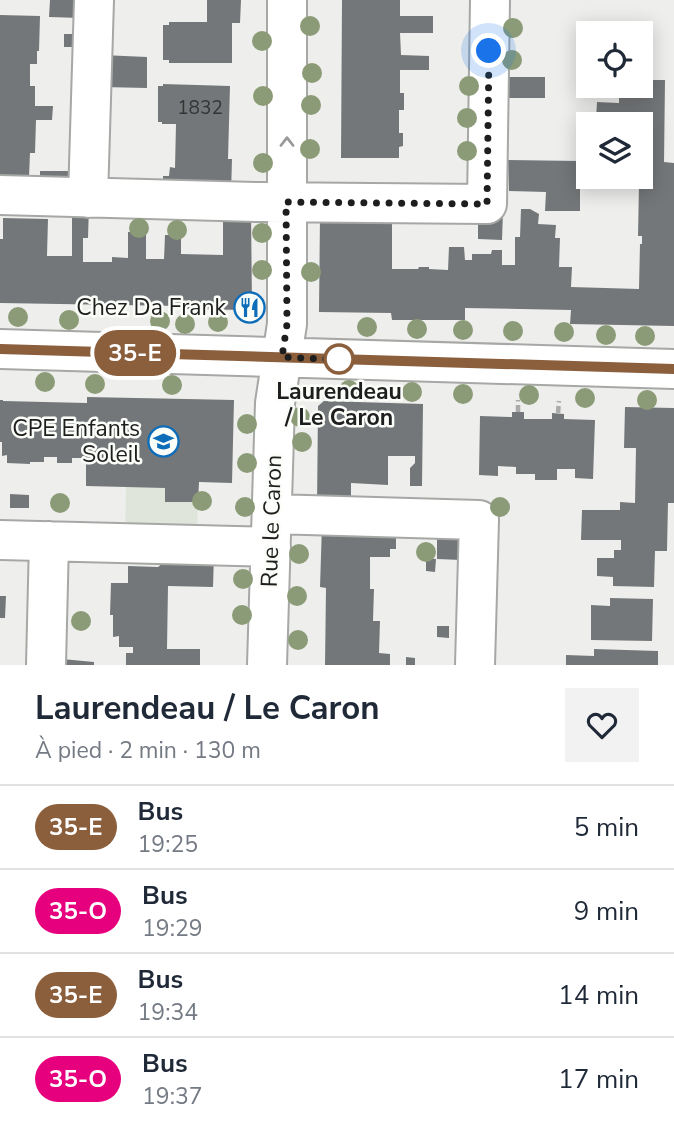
<!DOCTYPE html>
<html lang="fr">
<meta charset="utf-8">
<style>
body{margin:0;font-family:"Nunito Sans",sans-serif;background:#f2f2f3;color:#1f2937;height:100vh;display:flex;flex-direction:column;font-size:26px;white-space:nowrap}
*{box-sizing:border-box;margin:0}
p{font-size:23px;color:#747a83}
.icon{flex:none;width:38px;height:38px;fill:none;stroke:currentColor;stroke-width:2;stroke-linecap:round;stroke-linejoin:round}
.map{position:relative;height:665px;overflow:hidden}
.drawer{display:flex;flex-direction:column;background:#fff;flex:1}
.drawer>*{flex:none}
.badge{padding:0 14px;border-radius:23px;font-size:24px;line-height:46px}
.buttons{position:absolute;left:576px;top:21px;display:grid;gap:14px}
.buttons a{display:grid;place-items:center;width:77px;height:77px;border-radius:0px;background:#fff;box-shadow:0 4px 18px #0003;font-size:35px}
.you{position:absolute;width:35px;height:35px;margin:-18px;border:5px solid #fff;border-radius:50%;background:#1a73e8;box-shadow:0 0 0 10px #1a73e833}
.map>.badge{position:absolute;translate:-50% -50%;box-shadow:0 0 0 4px #fff}
.round{display:grid;place-items:center;flex:none;width:74px;height:74px;border-radius:0px;background:#f2f2f3}
.headline{display:flex;align-items:center;justify-content:space-between;height:119px;padding:0 35px}
h1{font-size:33px;font-weight:700;line-height:52px}
ul{padding:0;list-style:none}
li{display:flex;align-items:center;gap:21px;height:84px;padding:0 35px;border-top:2px solid #e0e1e3}
li div{flex:1}
li b{display:block;font-size:26px}
li em{font-style:normal}
li .badge{min-width:77px;font-weight:700;text-align:center}
.map>svg:first-child{display:block}
.built{fill:#e0e5db}
.building{fill:#747779}
.lines{fill:none;stroke-linecap:round;stroke-linejoin:round}
.minor-casing{stroke:#a6a8a5;stroke-width:42}
.path{stroke:#aaaba9;stroke-width:4.5;stroke-dasharray:7 3.5;stroke-linecap:butt}
.minor{stroke:#fff;stroke-width:38}
.tree{fill:#8c9b77}
.oneway{stroke:#999a99}
.line-casing{stroke:#fff;stroke-width:16}
.line{stroke:#8b5e3c;stroke-width:10}
.walk{stroke:#1d1e1d;stroke-width:7;stroke-dasharray:0 12.6}
.stop-dot{fill:#fff;stroke:#8b5e3c;stroke-width:3.5}
.labels{text-anchor:middle;stroke-width:5;stroke-linejoin:round;paint-order:stroke}
.number-label{font-size:19px;fill:#333434}
.poi-label{font-size:23px;fill:#1d1e1d;stroke:#fbfdf9;text-anchor:end}
.stop-label{font-size:23px;font-weight:bold;fill:#1d1e1d;stroke:#fbfdf9}
.street-label{font-size:23px;fill:#1d1e1d;stroke:#fbfdf9}
</style>
<div class="map">
<svg width="674" height="665" viewBox="0 0 674 665">
<rect width="100%" height="100%" fill="#eeefec"/>
<path class="built" d="M 128,398 L 201,399 L 197,537 L 125,535 Z"/>
<path class="building" d="M 50,0 L 81,0 L 80,18 L 49,17 Z
M 207,0 L 241,0 L 240,23 L 232,23 L 232,63 L 169,63 L 169,60 L 163,60 L 163,25 L 169,25 L 169,22 L 207,22 Z
M 342,0 L 400,0 L 400,16 L 433,16 L 433,33 L 400,33 L 401,55 L 429,56 L 429,70 L 400,70 L 400,93 L 404,93 L 404,110 L 399,110 L 399,133 L 403,133 L 403,146 L 399,147 L 399,158 L 341,158 Z
M 0,15 L 40,16 L 39,51 L 37,51 L 37,64 L 30,64 L 30,86 L 35,86 L 35,106 L 53,106 L 52,120 L 36,120 L 35,153 L 30,153 L 29,177 L 40,177 L 40,171 L 74,171 L 74,188 L 0,187 Z
M 64,34 L 76,34 L 75,47 L 64,47 Z
M 102,55 L 147,57 L 147,88 L 101,87 Z
M 506,77 L 545,77 L 545,98 L 506,98 Z
M 640,80 L 665,80 L 664,162 L 674,163 L 674,326 L 570,324 L 571,310 L 465,308 L 465,320 L 392,320 L 391,313 L 319,312 L 320,216 L 392,217 L 392,269 L 418,269 L 419,267 L 429,267 L 429,269 L 448,270 L 449,247 L 464,247 L 465,260 L 472,260 L 472,254 L 491,254 L 492,250 L 502,250 L 502,265 L 515,265 L 515,237 L 520,237 L 521,209 L 530,209 L 539,214 L 538,224 L 556,225 L 555,238 L 560,238 L 559,267 L 572,267 L 571,287 L 639,289 L 640,244 L 642,244 L 642,236 L 638,236 L 639,184 L 626,184 L 626,177 L 640,177 L 640,124 L 588,124 L 588,140 L 578,140 L 577,119 L 596,119 L 597,102 L 619,103 L 619,86 L 640,86 Z
M 163,84 L 230,86 L 228,159 L 232,159 L 231,194 L 163,193 L 163,176 L 169,176 L 170,167 L 175,168 L 176,124 L 162,124 L 162,122 L 158,122 L 158,86 L 163,86 Z
M 508,160 L 580,161 L 580,163 L 585,163 L 585,180 L 580,180 L 580,211 L 545,211 L 546,192 L 509,191 Z
M 72,206 L 89,206 L 88,238 L 83,238 L 83,262 L 112,262 L 112,257 L 128,258 L 128,232 L 146,232 L 146,259 L 164,259 L 165,235 L 181,235 L 181,254 L 223,255 L 223,210 L 251,210 L 252,305 L 246,310 L 180,309 L 180,306 L 0,303 L 0,239 L 3,239 L 3,218 L 48,219 L 47,256 L 72,256 Z
M 478,212 L 503,212 L 502,240 L 478,239 Z
M 87,397 L 234,400 L 232,483 L 199,482 L 198,502 L 165,502 L 165,488 L 86,486 L 86,458 L 72,458 L 72,463 L 57,463 L 57,457 L 44,457 L 44,462 L 30,462 L 30,464 L 7,463 L 7,455 L 2,456 L 2,442 L 0,442 L 0,400 L 3,400 L 3,401 L 87,403 Z
M 324,401 L 423,404 L 422,486 L 410,486 L 410,468 L 415,463 L 415,456 L 388,456 L 388,485 L 351,483 L 351,507 L 317,507 L 318,406 Z
M 625,407 L 674,408 L 674,503 L 668,503 L 667,551 L 655,551 L 654,587 L 613,586 L 613,577 L 597,576 L 597,558 L 614,558 L 614,550 L 621,550 L 621,540 L 581,540 L 582,510 L 620,510 L 620,502 L 635,503 L 636,448 L 624,448 Z
M 512,412 L 524,412 L 524,419 L 552,419 L 552,413 L 564,414 L 564,419 L 595,420 L 593,479 L 575,478 L 575,469 L 557,469 L 557,480 L 535,480 L 535,474 L 516,474 L 516,467 L 498,466 L 498,476 L 479,475 L 480,416 L 512,417 Z
M 10,494 L 29,495 L 29,508 L 10,508 Z
M 322,524 L 396,526 L 396,549 L 390,549 L 390,557 L 370,557 L 370,589 L 374,589 L 373,621 L 380,621 L 379,653 L 390,654 L 390,665 L 325,665 L 326,588 L 320,587 Z
M 437,535 L 461,536 L 461,560 L 437,559 Z
M 214,554 L 213,587 L 168,586 L 167,649 L 200,649 L 200,665 L 126,665 L 126,653 L 133,653 L 133,647 L 119,647 L 119,636 L 113,637 L 113,615 L 110,615 L 111,583 L 128,583 L 128,566 L 158,567 L 163,563 Z
M 426,558 L 436,559 L 435,572 L 426,571 Z
M 0,596 L 6,596 L 5,618 L 0,618 Z
M 610,598 L 653,599 L 652,641 L 591,640 L 591,605 L 610,606 Z
M 437,626 L 449,626 L 449,638 L 437,637 Z
M 594,649 L 658,651 L 658,665 L 566,665 L 566,655 L 594,656 Z
M 406,657 L 415,658 L 415,665 L 406,665 Z
M 62,659 L 94,662 L 94,665 L 62,665 Z"/>
<g class="lines">
<defs>
<path id="minor" d="M 0,195 L 257,202 L 487,204 L 490,0
M 88,198 L 94,0
M 0,349 L 674,369
M 272,514 L 479,520 L 475,665
M 0,540 L 271,547
M 46,665 L 49,541
M 267,665 L 275,403 L 287,324 L 287,0"/>
</defs>
<use href="#minor" class="minor-casing"/>
<path class="path" d="M 518,412 L 518,400
M 558,413 L 559,401"/>
<use href="#minor" class="minor"/>
</g>
<g class="tree">
<circle cx="310" cy="26" r="10"/>
<circle cx="513" cy="28" r="10"/>
<circle cx="262" cy="41" r="10"/>
<circle cx="512" cy="60" r="10"/>
<circle cx="312" cy="73" r="10"/>
<circle cx="469" cy="86" r="10"/>
<circle cx="263" cy="96" r="10"/>
<circle cx="311" cy="105" r="10"/>
<circle cx="467" cy="118" r="10"/>
<circle cx="310" cy="149" r="10"/>
<circle cx="467" cy="151" r="10"/>
<circle cx="263" cy="163" r="10"/>
<circle cx="139" cy="228" r="10"/>
<circle cx="177" cy="230" r="10"/>
<circle cx="262" cy="233" r="10"/>
<circle cx="262" cy="270" r="10"/>
<circle cx="311" cy="272" r="10"/>
<circle cx="18" cy="317" r="10"/>
<circle cx="69" cy="320" r="10"/>
<circle cx="160" cy="321" r="10"/>
<circle cx="218" cy="322" r="10"/>
<circle cx="185" cy="324" r="10"/>
<circle cx="367" cy="327" r="10"/>
<circle cx="417" cy="329" r="10"/>
<circle cx="463" cy="330" r="10"/>
<circle cx="513" cy="331" r="10"/>
<circle cx="564" cy="332" r="10"/>
<circle cx="606" cy="335" r="10"/>
<circle cx="645" cy="336" r="10"/>
<circle cx="45" cy="382" r="10"/>
<circle cx="95" cy="384" r="10"/>
<circle cx="172" cy="385" r="10"/>
<circle cx="349" cy="390" r="10"/>
<circle cx="412" cy="392" r="10"/>
<circle cx="463" cy="394" r="10"/>
<circle cx="529" cy="395" r="10"/>
<circle cx="585" cy="398" r="10"/>
<circle cx="647" cy="400" r="10"/>
<circle cx="300" cy="417" r="10"/>
<circle cx="247" cy="424" r="10"/>
<circle cx="302" cy="442" r="10"/>
<circle cx="247" cy="463" r="10"/>
<circle cx="202" cy="501" r="10"/>
<circle cx="60" cy="503" r="10"/>
<circle cx="245" cy="507" r="10"/>
<circle cx="500" cy="507" r="10"/>
<circle cx="426" cy="552" r="10"/>
<circle cx="299" cy="554" r="10"/>
<circle cx="243" cy="579" r="10"/>
<circle cx="297" cy="596" r="10"/>
<circle cx="242" cy="615" r="10"/>
<circle cx="81" cy="621" r="10"/>
<circle cx="298" cy="640" r="10"/>
</g>
<defs><path id="oneway-chevron" d="M-2-3.5L2.5 0L-2 3.5" fill="none" stroke-width="1.6" stroke-linecap="round" stroke-linejoin="round" transform="scale(1.75)"/></defs>
<use class="oneway" href="#oneway-chevron" transform="translate(287 142) rotate(-90)"/>
<g class="lines">
<defs>
<path id="line" d="M 0,349 L 674,369"/>
</defs>
<use href="#line" class="line-casing"/>
<use href="#line" class="line"/>
<path class="walk" d="M 339,359 L 345,360 L 282,357 L 287,324 L 286,202 L 487,204 L 489,51"/>
</g>
<defs>
<symbol id="restaurant-ring" viewBox="-11 -11 22 22"><circle r="9.5" fill="#fbfdf9" stroke="#0e6db9" stroke-width="1.5"/><path d="M-5-6h1v4h1v-4h1v4h1v-4h1v5L-1.5 .5V6h-2V.5L-5-1ZM5-6V6H3V1.5H1.5Q1.5-4 5-6Z" fill="#0e6db9"/></symbol>
<symbol id="school-ring" viewBox="-11 -11 22 22"><circle r="9.5" fill="#fbfdf9" stroke="#0e6db9" stroke-width="1.5"/><path d="M0-5L7-2L0 1L-7-2ZM-4 1L0 2.5L4 1V4Q0 6-4 4Z" fill="#0e6db9"/></symbol>
</defs>
<g fill-rule="evenodd">
<use href="#restaurant-ring" x="232" y="290" width="35" height="35"/>
<use href="#school-ring" x="146" y="424" width="35" height="35"/>
</g>
<circle class="stop-dot" cx="339" cy="359" r="14"/>
<g class="labels">
<g class="number-label">
<text x="200" y="114">1832</text>
</g>
<g class="poi-label">
<text x="226" y="315">Chez Da Frank</text>
<text x="140" y="436">CPE Enfants<tspan x="140" dy="26">Soleil</tspan></text>
</g>
<g class="stop-label">
<text x="339" y="399">Laurendeau<tspan x="339" dy="26">/ Le Caron</tspan></text>
</g>
<g class="street-label">
<text transform="translate(271 521) rotate(-88)" y="8">Rue le Caron</text>
</g>
</g>
</svg>
<div class="buttons">
<a><svg class="icon" aria-label="locate" viewBox="0 0 24 24"><circle cx="12" cy="12" r="6"/><path d="M12 2v4M12 18v4M2 12h4M18 12h4"/></svg></a>
<a><svg class="icon" aria-label="layers" viewBox="0 0 24 24"><path d="M12 4l9 5-9 5-9-5zM3 14l9 5 9-5"/></svg></a>
</div>
<div class="you" style="left:489px;top:51px"></div>
<b class="badge" style="left:135px;top:353px;background:#8b5e3c;color:#fff">35-E</b>
</div>
<section class="drawer">
<div class="headline"><div><h1>Laurendeau / Le Caron</h1><p>À pied · 2 min · 130 m</p></div><a class="round"><svg class="icon" aria-label="heart" viewBox="0 0 24 24"><path d="M12 20l-8-8c-3-5 5-10 8-4 3-6 11-1 8 4z"/></svg></a></div>
<ul>
<li><span class="badge" style="background:#8b5e3c;color:#fff">35-E</span><div><b>Bus</b><p>19:25</p></div><em>5 min</em></li>
<li><span class="badge" style="background:#e6007e;color:#fff">35-O</span><div><b>Bus</b><p>19:29</p></div><em>9 min</em></li>
<li><span class="badge" style="background:#8b5e3c;color:#fff">35-E</span><div><b>Bus</b><p>19:34</p></div><em>14 min</em></li>
<li><span class="badge" style="background:#e6007e;color:#fff">35-O</span><div><b>Bus</b><p>19:37</p></div><em>17 min</em></li>
</ul>
</section>
